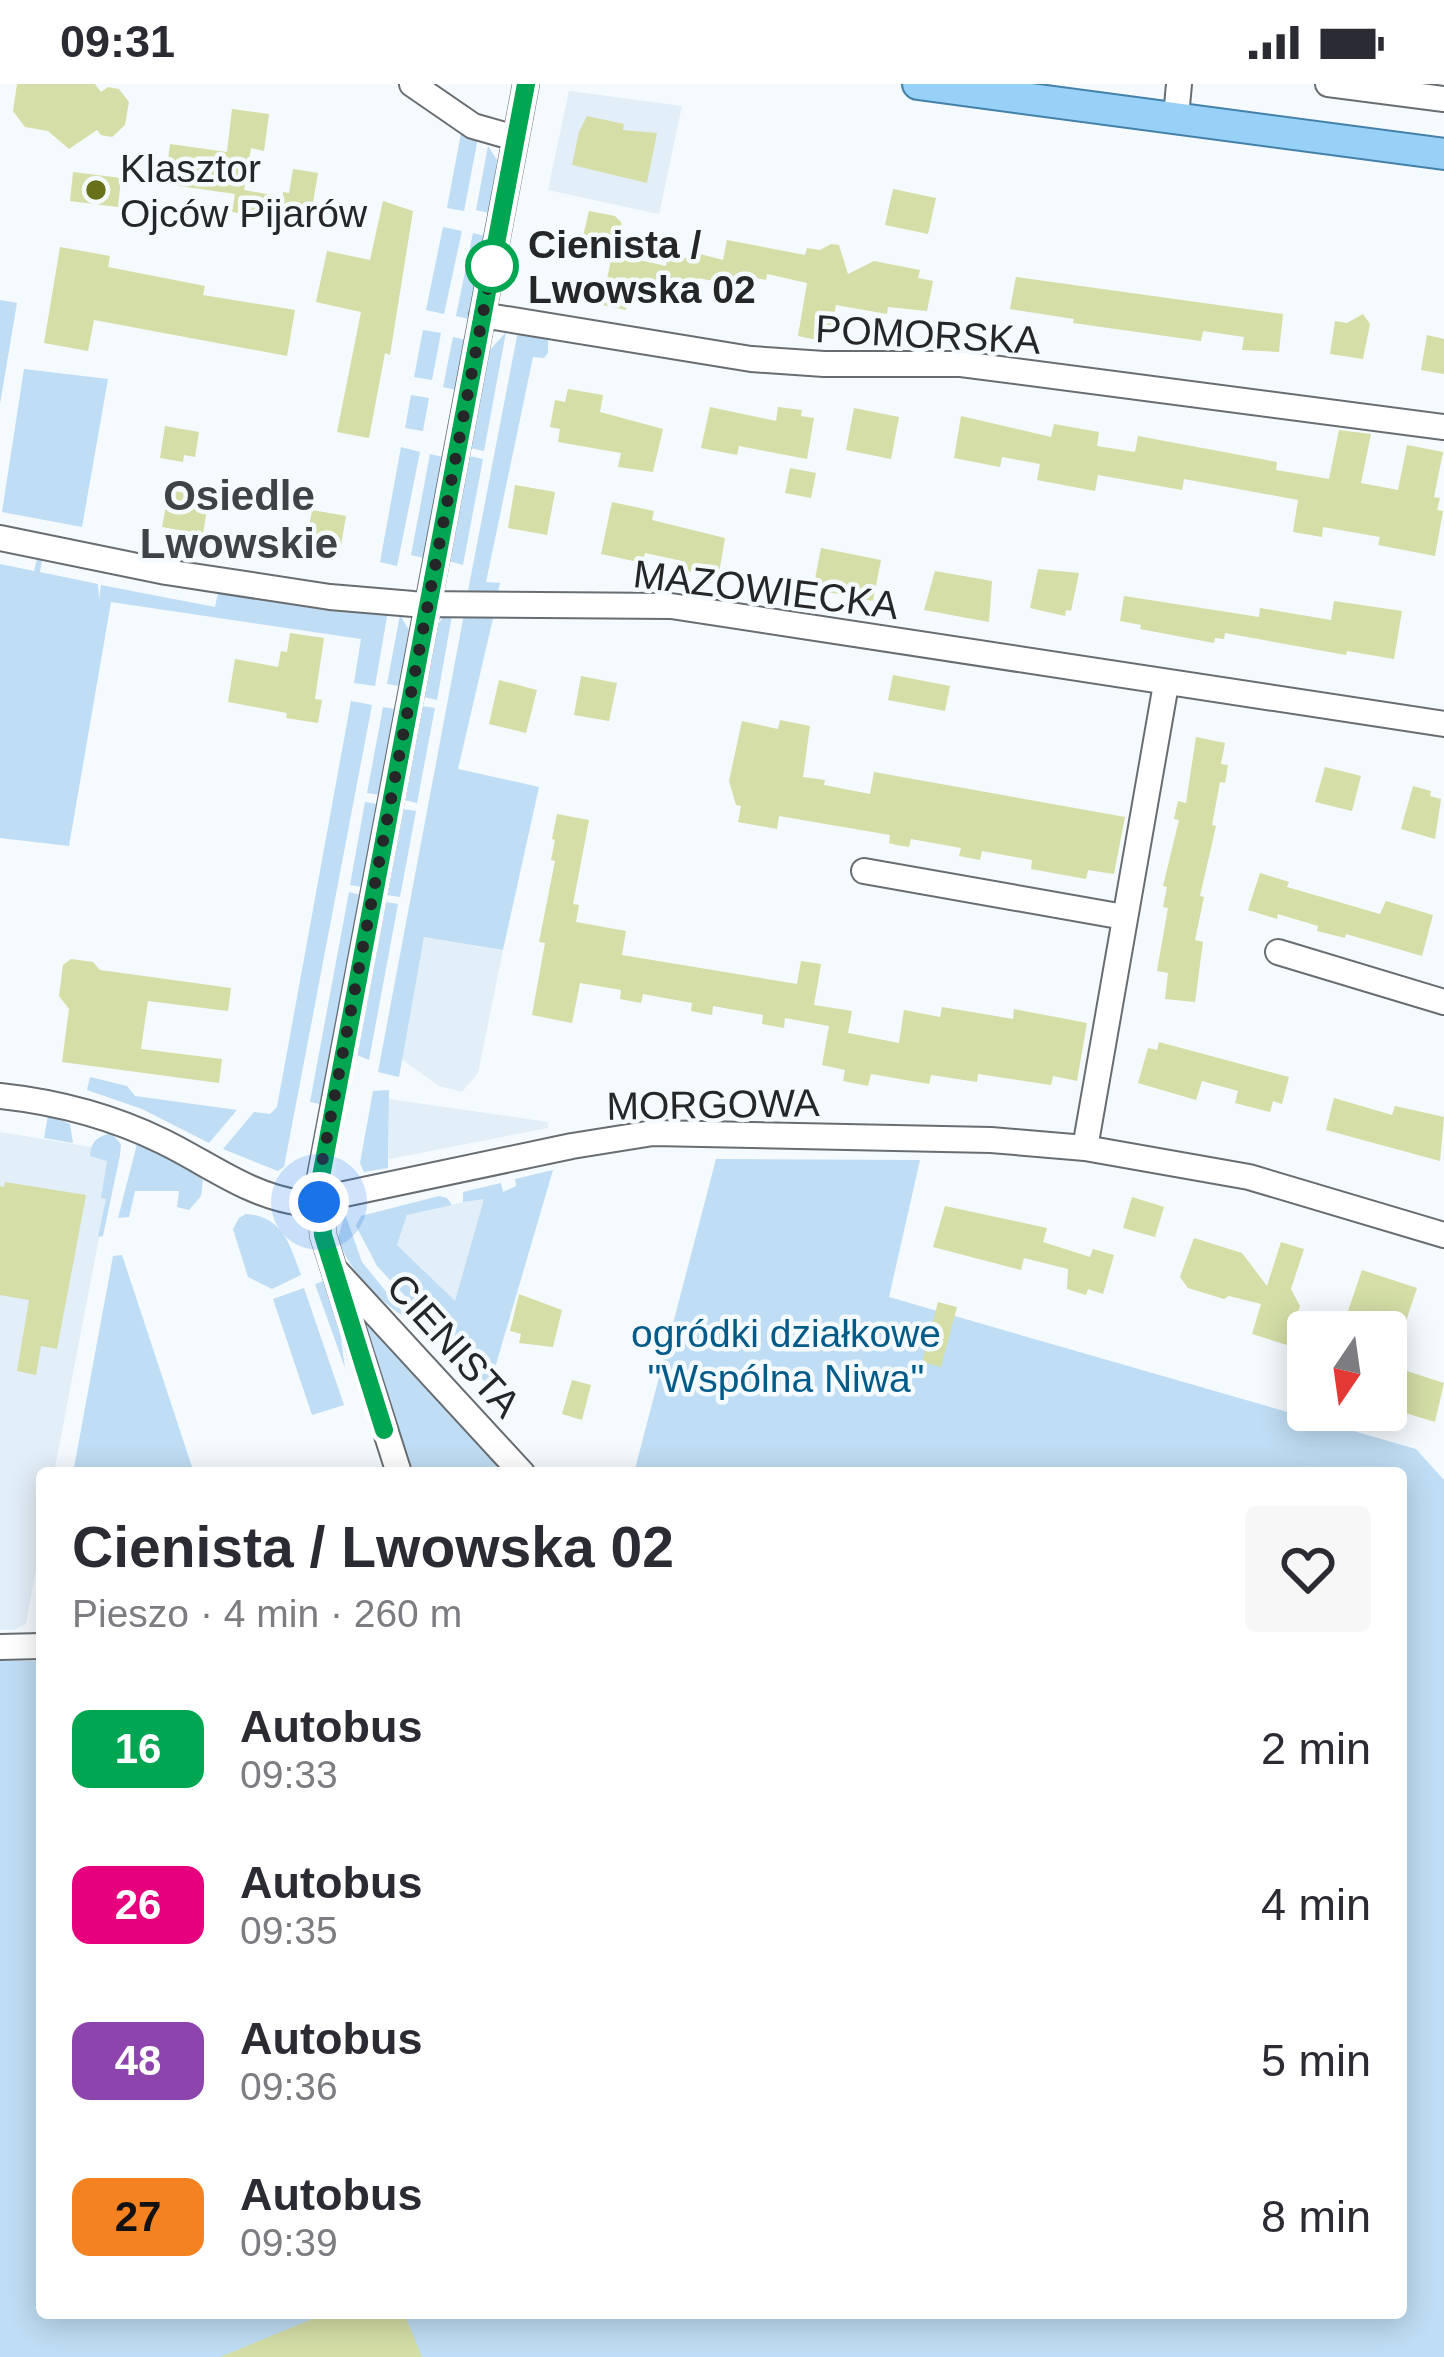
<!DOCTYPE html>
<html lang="pl">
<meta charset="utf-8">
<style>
body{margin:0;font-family:Arial,sans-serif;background:#f7f7f7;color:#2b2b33;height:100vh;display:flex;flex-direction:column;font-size:45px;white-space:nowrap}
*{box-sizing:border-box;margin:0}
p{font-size:39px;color:#7c7c81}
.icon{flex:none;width:66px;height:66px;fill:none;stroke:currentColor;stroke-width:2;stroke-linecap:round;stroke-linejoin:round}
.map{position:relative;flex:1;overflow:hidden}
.panel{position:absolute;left:36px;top:1383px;width:1371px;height:852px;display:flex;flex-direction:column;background:#fff;border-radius:12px;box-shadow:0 6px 30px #0003}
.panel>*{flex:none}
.badge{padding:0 24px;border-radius:18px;font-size:42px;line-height:78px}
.needle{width:78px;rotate:193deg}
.buttons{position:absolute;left:1287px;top:1227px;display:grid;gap:24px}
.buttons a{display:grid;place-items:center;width:120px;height:120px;border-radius:12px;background:#fff;box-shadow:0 6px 30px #0003;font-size:60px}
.you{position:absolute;width:60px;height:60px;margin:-30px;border:9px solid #fff;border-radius:50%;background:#1a73e8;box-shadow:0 0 0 18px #1a73e833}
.map>.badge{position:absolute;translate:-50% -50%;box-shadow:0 0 0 6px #fff}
.round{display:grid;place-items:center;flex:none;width:126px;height:126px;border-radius:12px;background:#f7f7f7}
.head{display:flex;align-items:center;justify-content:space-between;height:204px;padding:0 36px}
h1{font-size:57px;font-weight:700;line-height:90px}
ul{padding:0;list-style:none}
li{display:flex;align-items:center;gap:36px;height:156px;padding:0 36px}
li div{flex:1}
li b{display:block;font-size:45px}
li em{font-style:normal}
li .badge{min-width:132px;font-weight:700;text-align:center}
.status{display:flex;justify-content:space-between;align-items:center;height:84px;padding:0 60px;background:#fff;direction:ltr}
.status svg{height:33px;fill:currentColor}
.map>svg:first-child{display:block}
.built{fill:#e2eef8}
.green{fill:#bfddf4}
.building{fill:#d4dea6}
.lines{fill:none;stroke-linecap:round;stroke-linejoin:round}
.minor-casing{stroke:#686d71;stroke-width:28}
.major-casing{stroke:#4381aa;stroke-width:34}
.minor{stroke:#fff;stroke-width:24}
.major{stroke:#98d1f7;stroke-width:30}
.line-casing{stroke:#fff;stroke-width:27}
.line{stroke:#00a651;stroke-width:18}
.walk{stroke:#242627;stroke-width:12;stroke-dasharray:0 21.6}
.poi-dot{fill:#67711a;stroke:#f4fafe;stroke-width:4.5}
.stop-dot{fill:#fff;stroke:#00a651;stroke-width:6}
.labels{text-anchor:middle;stroke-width:9;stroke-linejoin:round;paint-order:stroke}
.poi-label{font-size:39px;fill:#242627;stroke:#f4fafe;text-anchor:start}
.stop-label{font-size:39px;font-weight:bold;fill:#242627;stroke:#f4fafe;text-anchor:start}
.street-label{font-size:39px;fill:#242627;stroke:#f4fafe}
.park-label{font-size:39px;fill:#005b89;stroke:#f4fafe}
.neighbourhood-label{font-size:42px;font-weight:bold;fill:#3e4346;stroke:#f4fafe}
</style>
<div class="status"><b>09:31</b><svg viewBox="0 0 49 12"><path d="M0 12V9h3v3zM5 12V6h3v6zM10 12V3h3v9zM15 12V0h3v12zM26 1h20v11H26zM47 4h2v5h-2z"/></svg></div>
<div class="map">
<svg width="1444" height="2273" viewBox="0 0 1444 2273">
<rect width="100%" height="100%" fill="#f4fafe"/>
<path class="built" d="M 569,7 L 682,22 L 659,130 L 548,106 Z
M 424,853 L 503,866 L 478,989 L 462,1008 L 439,1002 L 401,975 Z
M 389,1015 L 548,1038 L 548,1044 L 389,1075 Z
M 0,1048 L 91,1063 L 113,1080 L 54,1389 L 42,1389 L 42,1452 L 26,1540 L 14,1546 L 0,1546 Z
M 485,1113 L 455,1218 L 397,1161 L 407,1131 Z"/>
<path class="green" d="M 462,44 L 478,54 L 464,127 L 447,124 Z
M 488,62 L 497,76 L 489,129 L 476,126 Z
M 443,143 L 462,147 L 444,230 L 426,226 Z
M 473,149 L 485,152 L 469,235 L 456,232 Z
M 0,216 L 17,219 L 0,320 Z
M 423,246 L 441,249 L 432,296 L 414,293 Z
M 518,247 L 548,252 L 548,269 L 544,274 L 533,273 L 486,498 L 500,499 L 498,508 L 468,507 Z
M 506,248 L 484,367 L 470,364 L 490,266 Z
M 453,253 L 466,256 L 456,306 L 443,303 Z
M 24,285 L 108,295 L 82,443 L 2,428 Z
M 411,311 L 429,314 L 423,347 L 405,344 Z
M 401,363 L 420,368 L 397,482 L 380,478 Z
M 430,370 L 443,373 L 424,474 L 411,471 Z
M 469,372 L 483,375 L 463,481 L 449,477 Z
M 38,470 L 43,471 L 40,488 L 98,500 L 99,515 L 101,501 L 215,523 L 219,504 L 388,527 L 375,602 L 354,599 L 361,555 L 111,518 L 69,762 L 0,754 L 0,480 L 34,487 Z
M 464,530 L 494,530 L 458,685 L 539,703 L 503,866 L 424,853 L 399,993 L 378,988 Z
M 400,531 L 409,546 L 399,602 L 387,600 Z
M 452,531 L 437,616 L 424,613 L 437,542 L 443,533 Z
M 351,617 L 372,621 L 284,1083 L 278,1087 L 223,1065 L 254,1028 L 270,1030 L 277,1023 Z
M 422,622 L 435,624 L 417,719 L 404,716 Z
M 383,623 L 395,625 L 379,711 L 367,709 Z
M 365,718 L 377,720 L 361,803 L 350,801 Z
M 403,725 L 416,727 L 400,813 L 387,811 Z
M 349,808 L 360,811 L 320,1020 L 310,1018 Z
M 386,818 L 398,820 L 369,976 L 357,971 Z
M 90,993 L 127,1002 L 135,1012 L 237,1026 L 209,1059 L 142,1025 L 87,1006 Z
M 389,1006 L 388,1084 L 364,1088 L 360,1079 L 373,1007 Z
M 48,1031 L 70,1040 L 73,1059 L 44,1054 Z
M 111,1049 L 121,1060 L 120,1071 L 103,1152 L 98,1153 L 106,1115 L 101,1114 L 107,1077 L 90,1072 C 91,1057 97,1053 111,1049 Z
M 137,1060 L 186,1082 L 203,1096 L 201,1112 L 189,1126 L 177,1123 L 179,1107 L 135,1107 L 129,1133 L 118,1134 Z
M 716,1075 L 920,1076 L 889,1213 L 1416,1365 L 1444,1396 L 1444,2273 L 0,2273 L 0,1577 L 42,1577 L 42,2229 L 1401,2229 L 1401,1389 L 634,1389 Z
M 553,1086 L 492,1294 L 487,1300 L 377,1182 L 356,1142 L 361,1132 L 439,1112 L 447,1114 L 452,1121 L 407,1131 L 397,1161 L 455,1217 L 484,1115 L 463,1118 L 463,1108 L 501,1099 L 503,1108 L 516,1102 L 515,1095 Z
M 246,1130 C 283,1132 290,1161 301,1191 L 272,1205 L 248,1193 L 233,1145 L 239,1134 Z
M 345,1130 L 362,1178 L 409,1236 C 379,1217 349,1188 338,1154 Z
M 122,1171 L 194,1389 L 73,1389 L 113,1172 Z
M 324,1197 L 340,1248 L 345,1284 L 315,1200 Z
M 304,1204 L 344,1321 L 312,1331 L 273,1215 Z
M 362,1232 L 508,1389 L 413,1389 Z"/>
<path class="building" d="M 17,0 L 95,0 L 101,8 L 108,3 L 119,5 L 129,18 L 125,41 L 112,53 L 101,51 L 97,46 L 69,65 L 48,47 L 25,43 L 13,27 Z
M 232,25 L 269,30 L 264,67 L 251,64 L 244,106 L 283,113 L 283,108 L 289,109 L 293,85 L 318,89 L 309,142 L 232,128 L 235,110 L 165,100 L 170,60 L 227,68 Z
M 587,32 L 624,40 L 623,46 L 657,49 L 647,99 L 572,81 L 579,48 Z
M 73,88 L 121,94 L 118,123 L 70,117 Z
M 893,105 L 936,114 L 928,150 L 885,141 Z
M 383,117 L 413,127 L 390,271 L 385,269 L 369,354 L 337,348 L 361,228 L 316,218 L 327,167 L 370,176 Z
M 589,127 L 615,132 L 621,138 L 623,150 L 620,169 L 581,161 Z
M 727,156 L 805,171 L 807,164 L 820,166 L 831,160 L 839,161 L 848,190 L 874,177 L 920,186 L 918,194 L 933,197 L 927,227 L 888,223 L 887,230 L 836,221 L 830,251 L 819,248 L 817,256 L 798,252 L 807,199 L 767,190 L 766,196 L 756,194 L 754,205 L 698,194 L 688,220 L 630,205 L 626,226 L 602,221 L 612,170 L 666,182 L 668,170 L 699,177 L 700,170 L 723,176 Z
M 60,163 L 110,172 L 108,183 L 205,202 L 203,211 L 295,226 L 287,272 L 94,236 L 88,267 L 44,259 Z
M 1016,193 L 1283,230 L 1279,268 L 1242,266 L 1244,253 L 1203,247 L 1201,257 L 1073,239 L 1074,235 L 1010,225 Z
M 1363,230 L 1370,240 L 1363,275 L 1330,270 L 1335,237 L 1347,239 Z
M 1427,251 L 1444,255 L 1444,290 L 1421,286 Z
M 568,305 L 603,311 L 600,328 L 663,345 L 653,388 L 618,383 L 621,369 L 558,358 L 560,345 L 550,343 L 555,316 L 565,318 Z
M 710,323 L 776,337 L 778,323 L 802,326 L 801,332 L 814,334 L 807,375 L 739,362 L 737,371 L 701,364 Z
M 854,324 L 899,333 L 891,375 L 846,366 Z
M 961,332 L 1051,353 L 1054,340 L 1099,348 L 1097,362 L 1135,368 L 1138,352 L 1277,378 L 1276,386 L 1329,395 L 1339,346 L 1371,350 L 1361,399 L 1398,406 L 1407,361 L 1443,368 L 1434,413 L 1440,414 L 1437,426 L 1443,427 L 1435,472 L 1378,461 L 1380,453 L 1323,443 L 1322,453 L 1293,448 L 1298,416 L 1184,395 L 1182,406 L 1098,391 L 1095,407 L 1037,396 L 1040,380 L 1002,373 L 1000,383 L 954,374 Z
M 165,342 L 199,348 L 195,373 L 184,371 L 183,378 L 160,374 Z
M 790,384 L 816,389 L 811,414 L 785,409 Z
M 515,401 L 555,408 L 547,451 L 508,444 Z
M 169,406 L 209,413 L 203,450 L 162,443 Z
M 612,418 L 654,427 L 652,436 L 725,454 L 719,489 L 680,487 L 682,477 L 645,469 L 643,479 L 601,470 Z
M 312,426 L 346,432 L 339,473 L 305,466 Z
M 821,464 L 881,476 L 873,517 L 813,505 Z
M 1038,485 L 1079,489 L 1071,527 L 1066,526 L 1065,532 L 1030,524 Z
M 935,487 L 992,497 L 989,538 L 924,526 Z
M 1124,512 L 1259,533 L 1260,524 L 1331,536 L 1334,517 L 1402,527 L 1394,575 L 1347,567 L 1346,571 L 1225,549 L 1224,555 L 1215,554 L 1214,559 L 1140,545 L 1141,541 L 1120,537 Z
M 290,549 L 324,554 L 315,615 L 322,616 L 318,639 L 286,634 L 287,629 L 228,618 L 235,575 L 278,583 L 281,567 L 287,568 Z
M 893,591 L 950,602 L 945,627 L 888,616 Z
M 581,592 L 617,599 L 609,637 L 574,631 Z
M 499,596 L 537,606 L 526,649 L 489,640 Z
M 780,636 L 810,642 L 803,693 L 825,696 L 824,701 L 870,710 L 874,688 L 1125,733 L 1114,790 L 1088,786 L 1086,795 L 1031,785 L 1032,776 L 982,767 L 980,776 L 959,772 L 961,764 L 911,755 L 909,763 L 896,761 L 889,759 L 890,751 L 779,732 L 777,745 L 738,738 L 741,722 L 736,721 L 729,697 L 742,637 L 778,645 Z
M 1196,653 L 1225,659 L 1221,680 L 1228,681 L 1225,699 L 1220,698 L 1212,741 L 1216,742 L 1200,812 L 1204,813 L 1195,856 L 1203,858 L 1195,918 L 1165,915 L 1168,889 L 1157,887 L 1168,824 L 1163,823 L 1167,803 L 1163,802 L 1179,736 L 1174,735 L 1178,717 L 1186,719 Z
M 1325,683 L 1361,692 L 1352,727 L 1315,718 Z
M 1413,702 L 1431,707 L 1430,712 L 1441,715 L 1435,755 L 1401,745 Z
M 557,730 L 589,736 L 573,820 L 579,821 L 576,838 L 626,847 L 622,871 L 797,900 L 801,877 L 821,880 L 814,921 L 852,927 L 848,949 L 899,959 L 904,926 L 940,933 L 942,923 L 1013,935 L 1014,925 L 1087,939 L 1077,997 L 1053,992 L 1051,1001 L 978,990 L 977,998 L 931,991 L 929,1000 L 871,990 L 868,1002 L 843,997 L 845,986 L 822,981 L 829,942 L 785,934 L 784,944 L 762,940 L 763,931 L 713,922 L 712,931 L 701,929 L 691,927 L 692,919 L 643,910 L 641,919 L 620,915 L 621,906 L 580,899 L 572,939 L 532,931 L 545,859 L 539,858 L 555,777 L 551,776 L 555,756 L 552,755 Z
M 1260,789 L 1289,798 L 1287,803 L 1380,830 L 1386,817 L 1433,831 L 1422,872 L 1346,850 L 1345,854 L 1317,847 L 1318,842 L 1278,830 L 1277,835 L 1248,826 Z
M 71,875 L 93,878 L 100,886 L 231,904 L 228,927 L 148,917 L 141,965 L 222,975 L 219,999 L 62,978 L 69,925 L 59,912 L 63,881 Z
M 1159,958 L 1289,993 L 1282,1020 L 1273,1017 L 1270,1028 L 1235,1019 L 1238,1007 L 1202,997 L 1196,1016 L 1138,999 L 1148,964 L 1157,966 Z
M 1334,1014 L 1392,1031 L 1395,1022 L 1444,1033 L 1440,1077 L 1326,1046 Z
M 5,1098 L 86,1111 L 57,1265 L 41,1262 L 36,1291 L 17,1287 L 29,1216 L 0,1211 L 0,1102 L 4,1103 Z
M 1132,1113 L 1164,1123 L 1155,1153 L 1123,1144 Z
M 945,1122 L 1047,1144 L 1043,1158 L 1090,1173 L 1093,1165 L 1114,1171 L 1103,1210 L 1088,1205 L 1086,1211 L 1067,1205 L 1068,1185 L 1024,1174 L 1021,1186 L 933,1163 Z
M 1194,1154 L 1242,1169 L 1267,1202 L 1281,1158 L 1304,1165 L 1291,1205 L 1300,1222 L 1287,1261 L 1252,1250 L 1261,1220 L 1229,1212 L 1224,1215 L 1188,1204 L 1180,1193 Z
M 1362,1186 L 1417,1204 L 1391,1282 L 1444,1299 L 1435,1338 L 1386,1323 L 1386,1246 L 1347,1230 Z
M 519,1210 L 562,1226 L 553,1263 L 519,1259 L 521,1250 L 510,1247 Z
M 938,1218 L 957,1223 L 941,1283 L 922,1278 Z
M 572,1296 L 591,1301 L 582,1336 L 562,1330 Z
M 327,2229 L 404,2229 L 422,2273 L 220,2273 Z"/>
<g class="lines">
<defs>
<path id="minor" d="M 412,0 L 473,42 L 515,54
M 1328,0 L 1444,15
M 1176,33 L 1179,0
M 482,231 L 751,275 L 824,280 L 961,280 L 1444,343
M 0,454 L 166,488 L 330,513 L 413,520 L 671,522 L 1444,640
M 864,787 L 1124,833
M 1278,868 L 1444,918
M 0,1012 C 56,1018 113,1033 164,1058 C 209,1080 251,1113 302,1119 L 572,1062 L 653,1049 L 991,1056 L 1085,1064 L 1249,1093 L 1444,1151
M 1085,1064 L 1166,600
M 337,1188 L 522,1389
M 399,1389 L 323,1151 L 319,1098 L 526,0
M 0,1563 L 42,1562"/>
<path id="major" d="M 918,0 L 1444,70"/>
</defs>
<use href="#minor" class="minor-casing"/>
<use href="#major" class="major-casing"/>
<use href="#minor" class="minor"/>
<use href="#major" class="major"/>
</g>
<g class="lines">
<defs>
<path id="line" d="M 384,1346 L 323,1151 L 320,1098 L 526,0"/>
</defs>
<use href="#line" class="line-casing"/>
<use href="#line" class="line"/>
<path class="walk" d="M 319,1118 L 322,1079 L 492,182"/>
</g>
<circle class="poi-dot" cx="96" cy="106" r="12"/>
<circle class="stop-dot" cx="492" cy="182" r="24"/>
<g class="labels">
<g class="poi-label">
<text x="120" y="98">Klasztor<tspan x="120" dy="45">Ojców Pijarów</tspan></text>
</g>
<g class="stop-label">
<text x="528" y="174">Cienista /<tspan x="528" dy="45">Lwowska 02</tspan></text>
</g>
<g class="street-label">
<text transform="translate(928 250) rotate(3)" y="14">POMORSKA</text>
<text transform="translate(766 505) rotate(7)" y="14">MAZOWIECKA</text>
<text transform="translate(713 1020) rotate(-1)" y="14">MORGOWA</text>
<text transform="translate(454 1261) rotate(48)" y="14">CIENISTA</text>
</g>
<g class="park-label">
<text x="786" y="1263">ogródki działkowe<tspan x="786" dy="45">"Wspólna Niwa"</tspan></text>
</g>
<g class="neighbourhood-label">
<text x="239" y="426">Osiedle<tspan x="239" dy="48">Lwowskie</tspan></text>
</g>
</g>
</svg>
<div class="buttons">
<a><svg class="needle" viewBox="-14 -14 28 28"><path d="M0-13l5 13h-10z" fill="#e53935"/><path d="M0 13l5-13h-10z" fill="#7c7c81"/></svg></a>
</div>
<div class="you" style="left:319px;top:1118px"></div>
<section class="panel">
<div class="head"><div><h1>Cienista / Lwowska 02</h1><p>Pieszo · 4 min · 260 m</p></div><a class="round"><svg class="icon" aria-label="heart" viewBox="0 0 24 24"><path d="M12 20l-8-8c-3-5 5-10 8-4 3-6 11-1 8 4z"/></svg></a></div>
<ul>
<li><span class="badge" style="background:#00a651;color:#fff">16</span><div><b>Autobus</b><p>09:33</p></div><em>2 min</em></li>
<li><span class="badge" style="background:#e6007e;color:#fff">26</span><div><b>Autobus</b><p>09:35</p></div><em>4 min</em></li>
<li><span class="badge" style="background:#8e44ad;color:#fff">48</span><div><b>Autobus</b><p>09:36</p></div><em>5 min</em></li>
<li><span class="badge" style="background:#f58220;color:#111">27</span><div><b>Autobus</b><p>09:39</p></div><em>8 min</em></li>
</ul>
</section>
</div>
